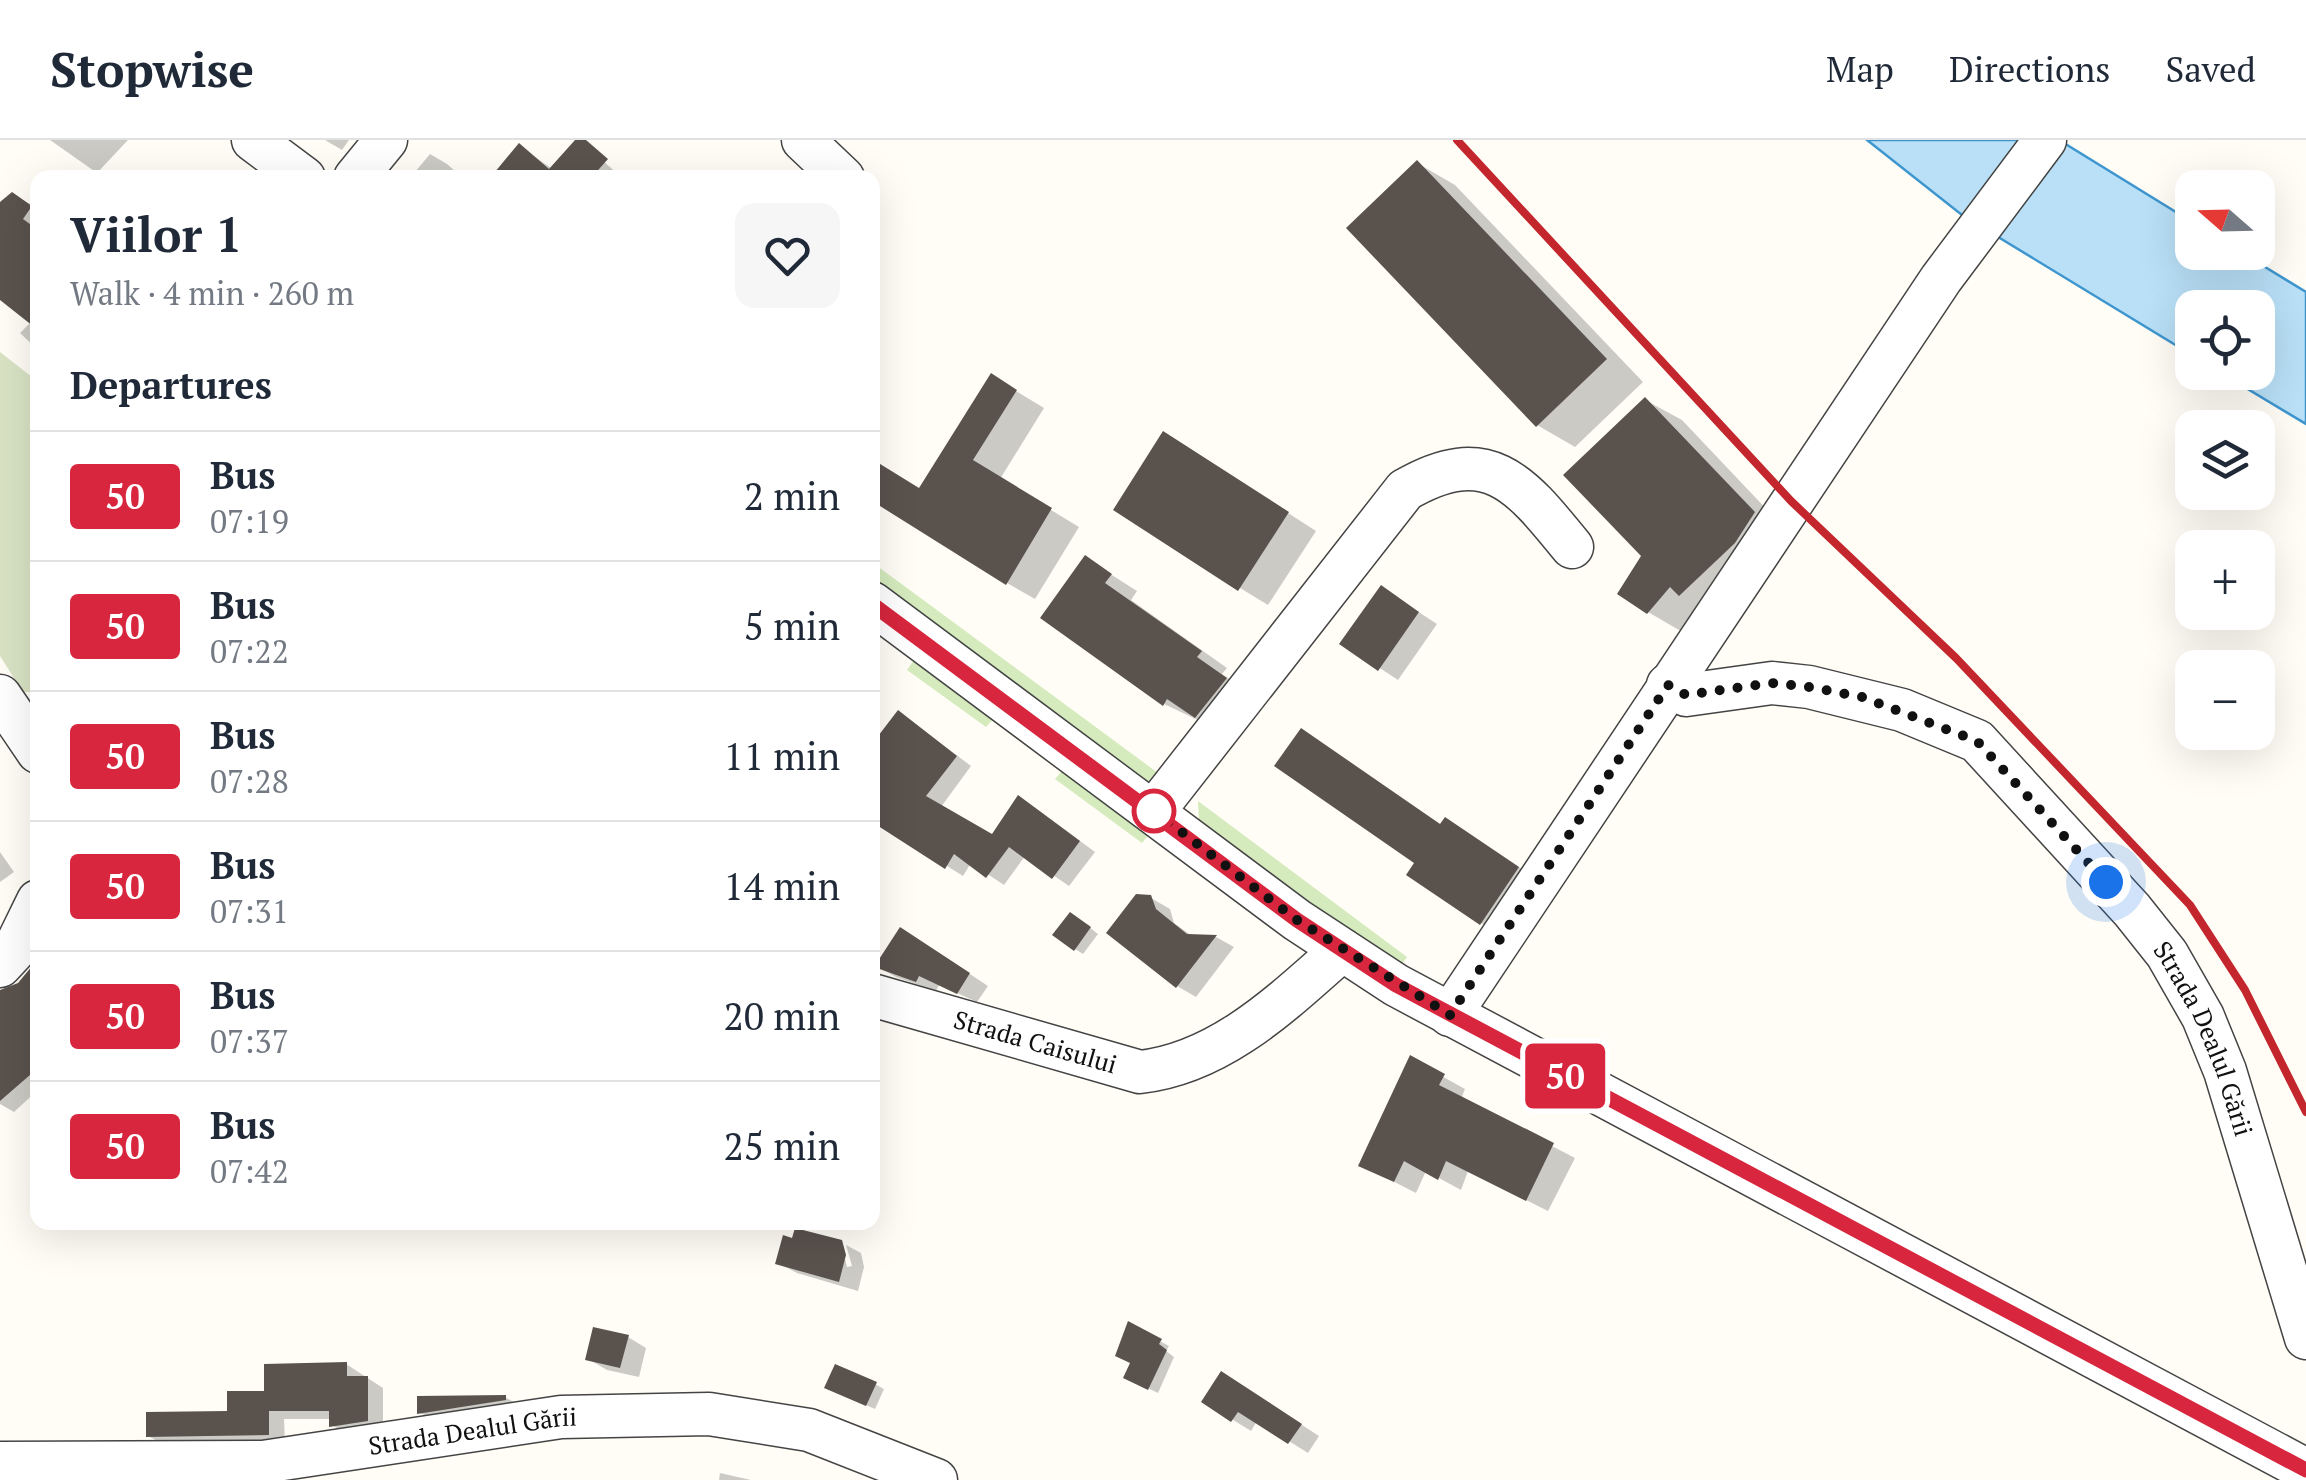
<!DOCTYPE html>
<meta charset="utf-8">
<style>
body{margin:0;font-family:"PT Serif",serif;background:#f6f6f7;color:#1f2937;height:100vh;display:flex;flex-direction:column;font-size:38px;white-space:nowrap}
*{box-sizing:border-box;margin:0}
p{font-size:32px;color:#747a83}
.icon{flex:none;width:55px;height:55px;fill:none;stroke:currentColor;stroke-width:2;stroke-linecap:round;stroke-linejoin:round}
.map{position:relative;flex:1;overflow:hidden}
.sheet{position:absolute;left:30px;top:30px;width:850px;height:1060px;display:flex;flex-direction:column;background:#fff;border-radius:20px;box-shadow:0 10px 40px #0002}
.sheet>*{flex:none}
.badge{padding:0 20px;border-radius:8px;font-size:35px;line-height:65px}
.needle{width:65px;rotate:290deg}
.tools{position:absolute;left:2175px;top:30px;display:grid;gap:20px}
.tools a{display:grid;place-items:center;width:100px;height:100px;border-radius:20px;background:#fff;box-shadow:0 10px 40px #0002;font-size:50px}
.you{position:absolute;width:50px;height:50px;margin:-25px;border:8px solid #fff;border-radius:50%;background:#1a73e8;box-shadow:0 0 0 15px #1a73e833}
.map>.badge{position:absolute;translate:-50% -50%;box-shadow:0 0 0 5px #fff}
h2{padding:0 40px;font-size:38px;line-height:90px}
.round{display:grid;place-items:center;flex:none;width:105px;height:105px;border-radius:20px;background:#f6f6f7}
.headline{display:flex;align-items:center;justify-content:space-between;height:170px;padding:0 40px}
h1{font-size:48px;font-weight:700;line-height:75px}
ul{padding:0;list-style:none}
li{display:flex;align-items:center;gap:30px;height:130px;padding:0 40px;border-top:2px solid #e0e1e3}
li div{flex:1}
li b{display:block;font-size:38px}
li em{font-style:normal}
li .badge{min-width:110px;font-weight:700;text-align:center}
header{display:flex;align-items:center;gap:60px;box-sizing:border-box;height:140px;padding:0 50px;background:#fff;border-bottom:2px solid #e0e1e3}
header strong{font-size:48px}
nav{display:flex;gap:55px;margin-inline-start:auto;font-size:35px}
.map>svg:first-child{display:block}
.green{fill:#d5ebbd}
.cemetery{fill:#d9e3c4}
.water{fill:#b9e0f7;stroke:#3f96cf;stroke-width:2.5}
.shadow{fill:#0003}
.building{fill:#5a524d}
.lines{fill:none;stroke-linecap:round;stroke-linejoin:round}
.minor-casing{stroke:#444;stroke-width:45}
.minor{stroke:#fff;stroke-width:42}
.rail{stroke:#c4262e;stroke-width:8}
.line-casing{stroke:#fff;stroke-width:22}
.line{stroke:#d7263d;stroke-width:15}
.walk{stroke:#111;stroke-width:10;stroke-dasharray:0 18}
.stop-dot{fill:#fff;stroke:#d7263d;stroke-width:5}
.labels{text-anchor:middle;stroke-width:10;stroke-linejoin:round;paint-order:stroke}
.street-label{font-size:25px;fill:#111;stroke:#fff}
</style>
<header>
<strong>Stopwise</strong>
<nav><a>Map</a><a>Directions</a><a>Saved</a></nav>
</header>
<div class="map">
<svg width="2306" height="1340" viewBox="0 0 2306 1340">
<rect width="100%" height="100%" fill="#fffdf5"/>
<path class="green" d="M 873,423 L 1158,633 L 1154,648 L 873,444 Z
M 914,520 L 994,578 L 986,587 L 907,530 Z
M 1063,630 L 1150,693 L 1142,703 L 1055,639 Z
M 1198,661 L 1407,817 L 1400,827 L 1199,684 Z"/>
<path class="cemetery" d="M 0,212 L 37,241 L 37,552 L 23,552 L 0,516 Z"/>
<path class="water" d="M 1867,0 L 2059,0 L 2192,82 L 2192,112 L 2242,113 L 2306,152 L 2306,284 L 2221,233 L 2258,232 L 2258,168 L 2192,168 L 2192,215 L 1962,75 Z"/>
<path class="shadow" d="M 50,0 L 128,0 L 97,33 Z
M 325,0 L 349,0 L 342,10 Z
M 520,6 L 552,29 L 593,12 L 619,35 L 494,38 Z
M 430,14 L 447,24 L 463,38 L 410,38 Z
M 1417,23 L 1455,45 L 1643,242 L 1575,307 L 1537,285 Z
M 30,65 L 38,71 L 38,136 L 0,109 L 0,71 Z
M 38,137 L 38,210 L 20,193 L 31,182 Z
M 991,236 L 1044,268 L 1000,339 L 1079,387 L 1035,459 L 1007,443 L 920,350 Z
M 1645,260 L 1682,280 L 1790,394 L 1684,493 L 1648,472 Z
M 1192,311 L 1316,391 L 1268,465 L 1240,448 Z
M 1085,418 L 1137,451 L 1131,460 L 1227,528 L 1222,534 L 1252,555 L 1223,592 L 1164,564 Z
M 1382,448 L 1437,484 L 1398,540 L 1343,504 Z
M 914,583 L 971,626 L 941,667 L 993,697 L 1034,667 L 1095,712 L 1069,746 L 1025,716 L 1004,745 L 971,723 L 963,736 L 872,679 Z
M 1302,591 L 1443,686 L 1474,697 L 1546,745 L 1510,799 L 1481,783 L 1417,723 Z
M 0,712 L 14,732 L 0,742 Z
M 1151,758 L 1170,769 L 1174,783 L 1192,796 L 1216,797 L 1234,807 L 1196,857 L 1177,846 Z
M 1080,780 L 1098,794 L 1083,814 L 1075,809 Z
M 920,801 L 988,846 L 977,862 L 939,845 L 936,851 L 896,837 L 878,827 Z
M 38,822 L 38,950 L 14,972 L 0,964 L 0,892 Z
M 1411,919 L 1465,949 L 1461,959 L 1575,1018 L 1548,1071 L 1468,1031 L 1461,1050 L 1426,1031 L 1416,1053 L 1361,1025 Z
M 794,1101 L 841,1102 L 847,1127 L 852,1126 L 846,1105 L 861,1113 L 864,1127 L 858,1151 L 797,1133 L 778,1123 Z
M 1130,1185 L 1169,1206 L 1166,1211 L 1174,1217 L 1158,1253 L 1135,1242 Z
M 628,1197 L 646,1208 L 639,1237 L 607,1230 L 588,1219 Z
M 346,1224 L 383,1248 L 383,1289 L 348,1295 L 332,1285 L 332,1279 L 284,1279 L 285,1303 L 165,1305 L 148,1296 L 229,1273 L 267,1253 Z
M 875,1244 L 884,1249 L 875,1269 L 836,1252 Z
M 1240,1245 L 1319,1296 L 1308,1313 L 1257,1281 L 1251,1291 L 1204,1262 Z
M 505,1257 L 524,1268 L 438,1283 L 419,1272 Z
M 720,1333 L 751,1340 L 719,1340 Z"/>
<path class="building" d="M 575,0 L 586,0 L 608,19 L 591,38 L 490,38 L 519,3 L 549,29 Z
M 1417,20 L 1607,219 L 1536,287 L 1346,88 Z
M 12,52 L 32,66 L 23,79 L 38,90 L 38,190 L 0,160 L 0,62 Z
M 991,233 L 1017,250 L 973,320 L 1052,368 L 1006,445 L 872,361 L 872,319 L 919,348 Z
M 1645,257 L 1755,372 L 1735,403 L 1679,456 L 1670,447 L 1647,474 L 1617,454 L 1641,416 L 1563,335 Z
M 1163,291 L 1289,372 L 1238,451 L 1113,370 Z
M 1085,415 L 1112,434 L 1105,443 L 1202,511 L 1197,517 L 1227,538 L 1195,578 L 1167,559 L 1163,566 L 1040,478 Z
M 1381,445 L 1419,472 L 1378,531 L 1339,504 Z
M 898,570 L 957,616 L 926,656 L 992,694 L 1018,655 L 1080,701 L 1052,739 L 1009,707 L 986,738 L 954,714 L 945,729 L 872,682 L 872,604 Z
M 1301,588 L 1440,684 L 1445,677 L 1519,727 L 1480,785 L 1406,735 L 1414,723 L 1274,626 Z
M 1136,754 L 1151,755 L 1156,769 L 1187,794 L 1217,795 L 1176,848 L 1106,793 Z
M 1070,772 L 1091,787 L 1074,811 L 1052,795 Z
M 900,787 L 970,833 L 957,854 L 919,836 L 916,842 L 874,827 Z
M 38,819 L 38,928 L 0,961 L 0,850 L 18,843 Z
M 1410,915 L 1445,934 L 1439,945 L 1554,1003 L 1526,1061 L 1446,1021 L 1438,1040 L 1404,1021 L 1394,1042 L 1358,1026 Z
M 795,1088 L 842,1100 L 846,1115 L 839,1142 L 775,1124 L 783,1095 L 792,1098 Z
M 1128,1181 L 1162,1199 L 1159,1204 L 1167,1210 L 1148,1250 L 1123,1238 L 1130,1223 L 1115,1216 Z
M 593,1187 L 629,1195 L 620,1228 L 585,1220 Z
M 347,1222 L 347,1236 L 368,1236 L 368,1281 L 329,1287 L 329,1271 L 269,1271 L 269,1295 L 146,1297 L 146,1272 L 227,1271 L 227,1251 L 264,1251 L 264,1224 Z
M 835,1224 L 877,1242 L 866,1266 L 824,1248 Z
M 1221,1231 L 1302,1284 L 1288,1304 L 1238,1272 L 1231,1282 L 1201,1262 Z
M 506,1255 L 506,1260 L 417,1274 L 417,1256 Z"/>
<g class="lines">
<defs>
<g id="minor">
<path d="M 253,0 L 304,38"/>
<path d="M 803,0 L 843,38"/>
<path d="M 355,38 L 386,0"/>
<path d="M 872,463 L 1297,780 L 1396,845 L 2306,1330"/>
<path id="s1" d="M 1668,545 L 1686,555 L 1772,543 L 1809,547 L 1902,570 L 1977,601 L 2132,770 L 2167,814 L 2203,877 L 2225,931 L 2306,1198"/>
<path d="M 0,556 L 38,612"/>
<path d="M 1154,671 L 1405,350 C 1488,302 1520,343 1572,407"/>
<path d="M 0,826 L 13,812 L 38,761"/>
<path id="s2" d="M 872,855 L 1140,932 C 1221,923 1283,862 1342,810"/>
<path d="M 1450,875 L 1941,139 L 2045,0"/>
<path id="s3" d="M 0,1323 L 263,1322 L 561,1277 L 709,1274 L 809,1290 L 936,1340"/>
</g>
</defs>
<use href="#minor" class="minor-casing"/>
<use href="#minor" class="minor"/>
<path class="rail" d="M 1457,0 L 1791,361 L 1956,518 L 2190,765 L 2245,850 L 2306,972"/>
</g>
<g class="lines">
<defs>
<path id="line" d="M 872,464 L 1297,780 L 1396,845 L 2306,1330"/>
</defs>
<use href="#line" class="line-casing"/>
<use href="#line" class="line"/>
<path class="walk" d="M 1154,671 L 1297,780 L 1450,875 L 1668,545 L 1686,555 L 1772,543 L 1809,547 L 1862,557 L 1977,601 L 2106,742"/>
</g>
<circle class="stop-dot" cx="1154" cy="671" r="20"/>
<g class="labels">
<g class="street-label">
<text dy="9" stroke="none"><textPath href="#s1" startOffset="700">Strada Dealul Gării</textPath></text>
<text dy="9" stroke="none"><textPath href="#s2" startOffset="170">Strada Caisului</textPath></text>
<text dy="9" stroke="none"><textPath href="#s3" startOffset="475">Strada Dealul Gării</textPath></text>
</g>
</g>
</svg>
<div class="tools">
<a><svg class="needle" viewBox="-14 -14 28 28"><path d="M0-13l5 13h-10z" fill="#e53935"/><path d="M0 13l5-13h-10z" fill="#747a83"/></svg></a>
<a><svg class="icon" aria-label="locate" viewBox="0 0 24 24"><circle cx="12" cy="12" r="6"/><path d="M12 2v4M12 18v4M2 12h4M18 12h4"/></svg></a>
<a><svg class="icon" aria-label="layers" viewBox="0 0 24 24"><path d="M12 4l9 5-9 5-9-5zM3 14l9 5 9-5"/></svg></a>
<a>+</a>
<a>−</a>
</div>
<div class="you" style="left:2106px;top:742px"></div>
<b class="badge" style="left:1565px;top:936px;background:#d7263d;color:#fff">50</b>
<section class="sheet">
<div class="headline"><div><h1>Viilor 1</h1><p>Walk · 4 min · 260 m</p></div><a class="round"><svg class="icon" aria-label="heart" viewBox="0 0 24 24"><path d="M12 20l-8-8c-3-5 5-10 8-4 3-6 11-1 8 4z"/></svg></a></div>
<h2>Departures</h2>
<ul>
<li><span class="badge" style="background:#d7263d;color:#fff">50</span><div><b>Bus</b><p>07:19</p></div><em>2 min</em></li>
<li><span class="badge" style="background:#d7263d;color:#fff">50</span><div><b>Bus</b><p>07:22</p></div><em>5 min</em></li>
<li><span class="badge" style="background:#d7263d;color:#fff">50</span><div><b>Bus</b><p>07:28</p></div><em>11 min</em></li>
<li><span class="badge" style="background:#d7263d;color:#fff">50</span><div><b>Bus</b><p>07:31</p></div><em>14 min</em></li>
<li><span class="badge" style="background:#d7263d;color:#fff">50</span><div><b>Bus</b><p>07:37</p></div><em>20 min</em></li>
<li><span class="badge" style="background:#d7263d;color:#fff">50</span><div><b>Bus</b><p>07:42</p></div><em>25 min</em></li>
</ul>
</section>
</div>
